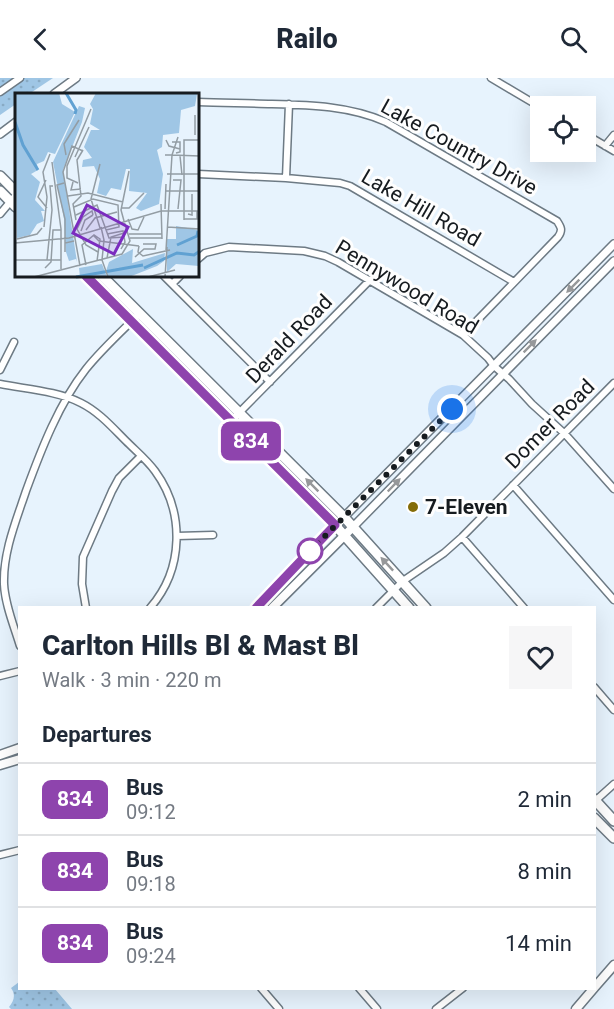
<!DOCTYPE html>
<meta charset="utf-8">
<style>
body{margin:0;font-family:Roboto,sans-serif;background:#f6f6f7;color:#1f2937;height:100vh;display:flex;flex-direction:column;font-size:22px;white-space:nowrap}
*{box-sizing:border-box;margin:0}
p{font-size:20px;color:#747a83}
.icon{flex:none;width:33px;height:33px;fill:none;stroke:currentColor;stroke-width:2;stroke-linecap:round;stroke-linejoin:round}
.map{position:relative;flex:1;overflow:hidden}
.panel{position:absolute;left:18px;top:528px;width:578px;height:384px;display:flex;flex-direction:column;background:#fff;border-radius:0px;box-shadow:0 6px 24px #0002}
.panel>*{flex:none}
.badge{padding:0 12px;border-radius:9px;font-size:21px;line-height:39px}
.controls{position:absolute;left:530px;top:18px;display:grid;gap:12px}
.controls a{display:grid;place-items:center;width:66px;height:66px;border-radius:0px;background:#fff;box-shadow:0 6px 24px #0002;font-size:30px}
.you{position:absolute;width:30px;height:30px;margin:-15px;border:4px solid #fff;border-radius:50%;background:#1a73e8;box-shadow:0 0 0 9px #1a73e833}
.map>.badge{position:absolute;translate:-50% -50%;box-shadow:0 0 0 3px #fff}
h2{padding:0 24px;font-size:22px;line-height:54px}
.round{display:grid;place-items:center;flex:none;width:63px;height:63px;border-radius:0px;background:#f6f6f7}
.summary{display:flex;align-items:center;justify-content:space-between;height:102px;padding:0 24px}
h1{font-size:28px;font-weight:800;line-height:45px}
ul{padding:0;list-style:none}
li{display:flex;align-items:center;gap:18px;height:72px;padding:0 24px;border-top:2px solid #e0e1e3}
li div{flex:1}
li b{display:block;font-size:22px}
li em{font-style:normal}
li .badge{min-width:66px;font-weight:700;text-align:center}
header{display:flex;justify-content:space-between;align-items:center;height:78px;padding:0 24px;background:#fff;font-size:27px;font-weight:800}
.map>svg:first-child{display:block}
.park{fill:url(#park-dots)}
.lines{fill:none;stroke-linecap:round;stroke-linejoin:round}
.minor-casing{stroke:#6d7a84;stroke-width:9}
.tertiary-casing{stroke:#6d7a84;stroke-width:10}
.secondary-casing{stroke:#6d7a84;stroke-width:11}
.primary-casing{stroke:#6d7a84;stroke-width:12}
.minor{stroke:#fff;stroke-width:6}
.tertiary{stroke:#fff;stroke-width:7}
.secondary{stroke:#fff;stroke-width:8}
.primary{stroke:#fff;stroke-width:9}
.oneway{fill:#96989a}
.line-casing{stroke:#fff;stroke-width:14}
.line{stroke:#8e44ad;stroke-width:9}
.walk{stroke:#161b1f;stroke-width:6;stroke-dasharray:0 10.8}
.poi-dot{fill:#846c07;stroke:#fefefe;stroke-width:2}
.stop-dot{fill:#fff;stroke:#8e44ad;stroke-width:3}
.labels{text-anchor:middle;stroke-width:6;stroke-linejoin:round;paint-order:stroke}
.street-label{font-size:21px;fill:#161b1f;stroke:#fefefe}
.poi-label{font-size:21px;font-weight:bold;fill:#161b1f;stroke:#fefefe;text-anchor:start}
.inset-river{fill:none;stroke:#60a1d2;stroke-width:3}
.inset-road{fill:none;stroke:#939da4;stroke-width:1.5}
.view{fill:#7b2cbf;fill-opacity:0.15;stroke:#7b2cbf;stroke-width:3}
.inset-edge{fill:none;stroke:#161b1f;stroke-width:3}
</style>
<header><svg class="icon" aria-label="back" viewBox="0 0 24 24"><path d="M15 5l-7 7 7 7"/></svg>Railo<svg class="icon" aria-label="search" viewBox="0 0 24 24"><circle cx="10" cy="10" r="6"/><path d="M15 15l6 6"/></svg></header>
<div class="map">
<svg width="614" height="931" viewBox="0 0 614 931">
<defs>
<pattern id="park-dots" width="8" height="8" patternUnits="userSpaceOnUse" patternTransform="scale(1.5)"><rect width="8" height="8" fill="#9fc6e5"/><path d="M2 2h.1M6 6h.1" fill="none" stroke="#88aac4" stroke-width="1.8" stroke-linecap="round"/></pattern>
</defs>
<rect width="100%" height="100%" fill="#e7f3fd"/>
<path class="park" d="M 0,0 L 53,0 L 29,16 L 16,16 L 16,26 L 0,37 Z
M 19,904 L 20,910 L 55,911 L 72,931 L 11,931 L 9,929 C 14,923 16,917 11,910 Z"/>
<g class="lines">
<defs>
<path id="minor" d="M 491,0 L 540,29
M 0,14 L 20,0
M 198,24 C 223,25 248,25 272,26 C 311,27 350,28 386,44 L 557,143 C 561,149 563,152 558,159 L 463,257
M 585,56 L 614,73
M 605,68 L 614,57
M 198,96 L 286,100 L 340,105 L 350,108 L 514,204
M 286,100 L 289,26
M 0,136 L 16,117
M 198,181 L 205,175 L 229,169 L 304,173 L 325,178 L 338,184 L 463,257 L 488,280 L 494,288 L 509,301 L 532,326 L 565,356 L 614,411
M 164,198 L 270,304
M 172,206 L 180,198
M 0,292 L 14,264
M 0,306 C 25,311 58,313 81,325 C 99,334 112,349 126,363 C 136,373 147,382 155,393 C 185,434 184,491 150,530
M 231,343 L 370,202
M 513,407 L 614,522
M 177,458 L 213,457
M 462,459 L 524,530
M 86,530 L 82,506 L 83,479 L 112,413 L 119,400 L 141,378
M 376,530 L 403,503 L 444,475 L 462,459 L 614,305
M 20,568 C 14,548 5,527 4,506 C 3,474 16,443 26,413 C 41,372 59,325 86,291 C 102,271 122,253 140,235
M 0,598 L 20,593
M 594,609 L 614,632
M 594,724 L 614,706
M 0,777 L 20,772
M 261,910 L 279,931
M 359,910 L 377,931
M 436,931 L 463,910"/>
<path id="tertiary" d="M 54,16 L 76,0
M 0,56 L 16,44
M 344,439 L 614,166
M 353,449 L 614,183"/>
<path id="secondary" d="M 256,530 L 344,439
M 272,530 L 353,449
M 0,677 L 20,670
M 0,687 L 20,681
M 594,910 L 614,887
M 576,931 L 594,910"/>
<path id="primary" d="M 0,98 L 16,114
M 0,113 L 16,129
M 86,198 L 335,447 L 409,530
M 102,198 L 344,439 L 426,530
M 594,721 L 614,743
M 594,740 L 614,760"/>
</defs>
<use href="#minor" class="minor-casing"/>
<use href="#tertiary" class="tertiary-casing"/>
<use href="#secondary" class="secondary-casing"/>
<use href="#primary" class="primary-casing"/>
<use href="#minor" class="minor"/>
<use href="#tertiary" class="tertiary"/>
<use href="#secondary" class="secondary"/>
<use href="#primary" class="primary"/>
</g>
<defs><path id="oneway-solid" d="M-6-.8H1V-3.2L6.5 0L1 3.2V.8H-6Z" transform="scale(1.5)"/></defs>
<g class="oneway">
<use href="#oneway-solid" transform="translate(573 208) rotate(135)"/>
<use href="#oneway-solid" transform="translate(530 268) rotate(-45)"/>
<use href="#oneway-solid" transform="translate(312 407) rotate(-135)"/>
<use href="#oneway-solid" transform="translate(394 407) rotate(-46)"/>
<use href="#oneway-solid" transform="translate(387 486) rotate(-133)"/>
</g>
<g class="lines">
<defs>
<path id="line" d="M 86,198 L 335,447 L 256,530"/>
</defs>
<use href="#line" class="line-casing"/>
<use href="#line" class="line"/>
<path class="walk" d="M 310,473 L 452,331"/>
</g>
<circle class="poi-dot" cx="413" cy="429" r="6"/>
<circle class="stop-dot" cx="310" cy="473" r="12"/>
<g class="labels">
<g class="street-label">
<text transform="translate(459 69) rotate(29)" y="7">Lake Country Drive</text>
<text transform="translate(421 130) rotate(30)" y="7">Lake Hill Road</text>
<text transform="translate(407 209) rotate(31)" y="7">Pennywood Road</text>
<text transform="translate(289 261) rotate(-46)" y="7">Derald Road</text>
<text transform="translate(550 346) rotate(-45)" y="7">Domer Road</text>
</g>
<g class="poi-label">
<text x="425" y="436">7-Eleven</text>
</g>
</g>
<g transform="translate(15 15)">
<rect width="184" height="184" fill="#e7f3fd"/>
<path d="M 0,0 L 44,0 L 47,11 L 60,19 L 40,61 L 33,59 L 29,68 L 22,71 L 23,77 L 16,81 L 25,89 L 20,107 L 30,118 L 26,118 L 29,128 L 22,131 L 15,142 L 2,145 ZM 81,0 L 182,1 L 180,13 L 166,17 L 164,40 L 148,42 L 147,54 L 142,57 L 148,81 L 144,111 L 126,118 L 121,115 L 132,100 L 114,98 L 115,76 L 111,76 L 106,97 L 96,95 L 91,103 L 82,100 L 85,86 L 79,73 L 67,74 L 68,67 L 77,65 L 69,54 L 76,37 L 85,37 L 75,31 L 78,16 L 75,11 Z" fill="#9fc6e5"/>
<path d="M 150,160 L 149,168 L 142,173 L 114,184 L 93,184 L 91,178 ZM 87,171 L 92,184 L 65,184 L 64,175 Z" fill="#9fc6e5"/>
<path d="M 64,13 L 70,15 L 67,29 L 48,77 L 62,169 L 61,166 L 54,168 L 51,159 L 49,126 L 38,69 ZM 161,133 L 184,137 L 184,173 L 161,171 L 152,179 L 152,146 L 161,146 ZM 118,156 L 117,171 L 91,178 L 94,169 Z" fill="#9fc6e5"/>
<path class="inset-river" d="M 51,0 L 61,17 L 60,21M 0,29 L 8,52 L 23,77M 162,152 L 182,143 L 183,138M 129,175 L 162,160 L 179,162 L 185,158M 61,184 L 128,172"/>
<path class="inset-road" d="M 180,22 L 180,42M 184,26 L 184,63M 151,47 L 154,53 L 165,56M 157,49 L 165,49 L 165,59 L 161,60M 51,62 L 49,51 L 64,27M 150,62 L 157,62 L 163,44M 165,63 L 167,82M 60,64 L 74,34M 37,69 L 46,136 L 46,176M 152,81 L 185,81M 31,87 L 23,104 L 32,115M 158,87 L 166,87 L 163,116M 58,89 L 56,97 L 66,96M 49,90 L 42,92 L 50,126 L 50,150M 63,90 L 52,85 L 52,73 L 76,16M 151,98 L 185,98M 53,103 L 73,100 L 108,109M 146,111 L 147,146M 59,114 L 78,106 L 103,112 L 104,134 L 91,137M 107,115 L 114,115 L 129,100M 150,116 L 151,91M 173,121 L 177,122 L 177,101M 61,122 L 82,112 L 94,145 L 110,144M 78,122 L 77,118 L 68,124 L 62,136 L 71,152 L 83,159M 113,126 L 117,136 L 123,137 L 129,124M 169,126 L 182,126 L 182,118M 61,127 L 58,111 L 66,103 L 62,67 L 68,57M 169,127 L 169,47 L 184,47M 109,128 L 106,117 L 114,78M 29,134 L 32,104 L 28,79 L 35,61M 86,134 L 89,147 L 87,167 L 93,184M 152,134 L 185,136M 85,135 L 76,106 L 85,71M 71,137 L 80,125 L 102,119M 66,138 L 70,127 L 78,122M 92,141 L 108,138 L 110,149 L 106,156M 114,141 L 147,141M 78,142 L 84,148 L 124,153M 10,144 L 2,146 L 22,141 L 27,135M 115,145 L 147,145M 0,150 L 54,145 L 146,118 L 185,118M 124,153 L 123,159 L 128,163 L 155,157M 151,157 L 157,62 L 185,63M 50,159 L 50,150 L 59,148M 120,164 L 129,156 L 140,156 L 141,151 L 128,151M 92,165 L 96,144 L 109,140M 0,167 L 46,167M 32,167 L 37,117 L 35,93 L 38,93M 71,172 L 67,152 L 79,142 L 85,146 L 82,168M 65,173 L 48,79 L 57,53 L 68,58M 30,175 L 36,169 L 38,137 L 46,137M 19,184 L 107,161 L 115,148 L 109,128M 133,184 L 160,177M 150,184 L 152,154"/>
<path class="view" d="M 72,112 L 113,134 L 99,161 L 58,140 Z"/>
<rect width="184" height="184" class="inset-edge"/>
</g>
</svg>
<div class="controls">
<a><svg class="icon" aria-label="locate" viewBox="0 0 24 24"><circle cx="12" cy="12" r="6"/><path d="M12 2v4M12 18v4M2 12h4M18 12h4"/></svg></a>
</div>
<div class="you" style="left:452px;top:331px"></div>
<b class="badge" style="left:251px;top:363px;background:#8e44ad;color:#fff">834</b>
<section class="panel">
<div class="summary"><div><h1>Carlton Hills Bl &amp; Mast Bl</h1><p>Walk · 3 min · 220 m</p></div><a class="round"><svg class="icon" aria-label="heart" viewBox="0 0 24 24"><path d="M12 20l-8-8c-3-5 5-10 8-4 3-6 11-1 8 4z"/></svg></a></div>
<h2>Departures</h2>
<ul>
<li><span class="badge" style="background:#8e44ad;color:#fff">834</span><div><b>Bus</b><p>09:12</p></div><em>2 min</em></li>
<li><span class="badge" style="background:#8e44ad;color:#fff">834</span><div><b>Bus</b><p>09:18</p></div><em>8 min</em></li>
<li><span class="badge" style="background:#8e44ad;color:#fff">834</span><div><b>Bus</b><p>09:24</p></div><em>14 min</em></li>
</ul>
</section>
</div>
